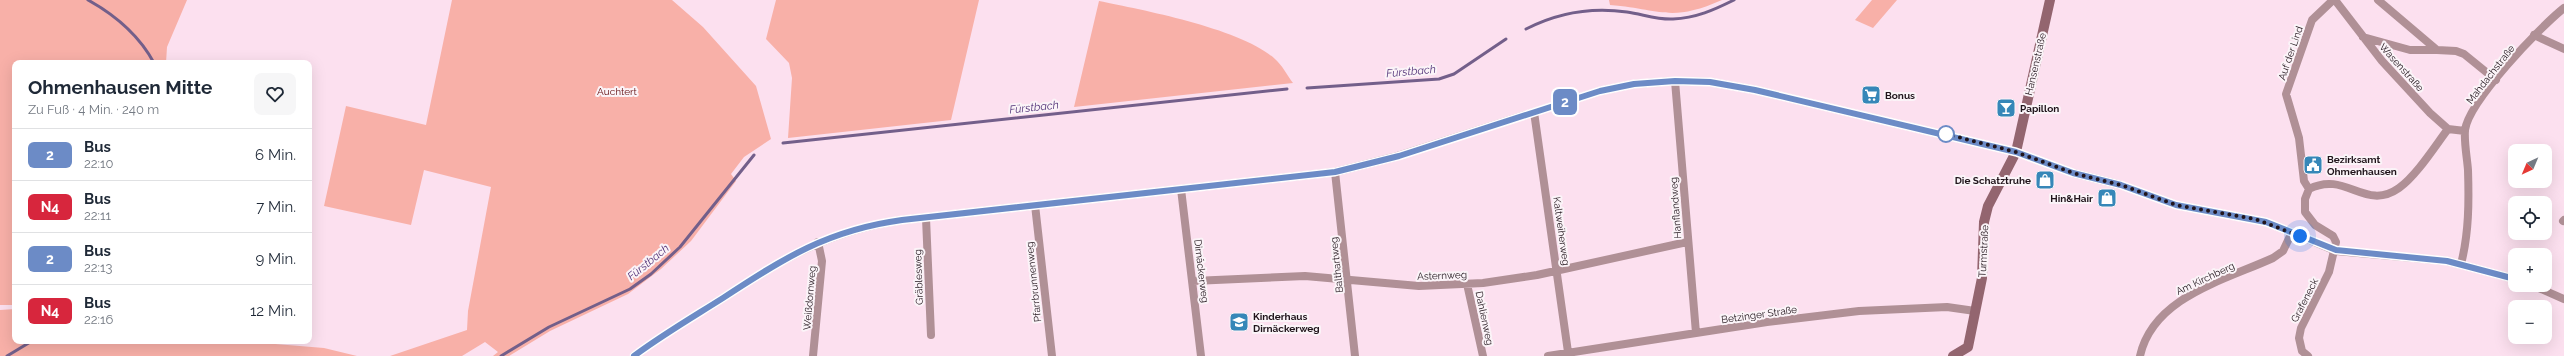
<!DOCTYPE html>
<html lang="de">
<meta charset="utf-8">
<style>
body{margin:0;font-family:Raleway,sans-serif;background:#f6f6f7;color:#1f2937;height:100vh;display:flex;flex-direction:column;font-size:15px;white-space:nowrap}
*{box-sizing:border-box;margin:0}
p{font-size:13px;color:#747a83}
.icon{flex:none;width:22px;height:22px;fill:none;stroke:currentColor;stroke-width:2;stroke-linecap:round;stroke-linejoin:round}
.map{position:relative;flex:1;overflow:hidden}
.side{position:absolute;left:12px;top:60px;width:300px;height:284px;display:flex;flex-direction:column;background:#fff;border-radius:8px;box-shadow:0 4px 16px #0002}
.side>*{flex:none}
.badge{padding:0 8px;border-radius:6px;font-size:14px;line-height:26px}
.needle{width:26px;rotate:224deg}
.fabs{position:absolute;left:2508px;top:144px;display:grid;gap:8px}
.fabs a{display:grid;place-items:center;width:44px;height:44px;border-radius:8px;background:#fff;box-shadow:0 4px 16px #0002;font-size:20px}
.you{position:absolute;width:20px;height:20px;margin:-10px;border:3px solid #fff;border-radius:50%;background:#1a73e8;box-shadow:0 0 0 6px #1a73e833}
.map>.badge{position:absolute;translate:-50% -50%;box-shadow:0 0 0 2px #fff}
.round{display:grid;place-items:center;flex:none;width:42px;height:42px;border-radius:8px;background:#f6f6f7}
.overview{display:flex;align-items:center;justify-content:space-between;height:68px;padding:0 16px}
h1{font-size:19px;font-weight:700;line-height:30px}
ul{padding:0;list-style:none}
li{display:flex;align-items:center;gap:12px;height:52px;padding:0 16px;border-top:1px solid #e0e1e3}
li div{flex:1}
li b{display:block;font-size:15px}
li em{font-style:normal}
li .badge{min-width:44px;font-weight:700;text-align:center}
.map>svg:first-child{display:block}
.green{fill:#f8b0a8}
.lines{fill:none;stroke-linecap:round;stroke-linejoin:round}
.stream{stroke:#735f8a;stroke-width:3}
.street{stroke:#b09096;stroke-width:8}
.secondary{stroke:#93656f;stroke-width:10}
.line-casing{stroke:#fff;stroke-width:9}
.line{stroke:#6c8bc6;stroke-width:6}
.walk{stroke:#21151c;stroke-width:4;stroke-dasharray:0 7.2}
.stop-dot{fill:#fff;stroke:#6c8bc6;stroke-width:2}
.labels{text-anchor:middle;stroke-width:4;stroke-linejoin:round;paint-order:stroke}
.street-label{font-size:10px;fill:#21151c;stroke:#fbf4f8}
.park-label{font-size:10px;fill:#630d0f;stroke:#fbf4f8}
.poi-label{font-size:10px;font-weight:bold;fill:#21151c;stroke:#fbf4f8;text-anchor:start}
.water-label{font-size:11px;font-style:italic;fill:#513177;stroke:#fbf4f8}
</style>
<div class="map">
<svg width="2564" height="356" viewBox="0 0 2564 356">
<rect width="100%" height="100%" fill="#fce0ef"/>
<path class="green" d="M 0,0 L 187,0 L 167,47 L 166,63 L 15,63 L 15,305 L 0,305 Z
M 452,0 L 672,0 L 703,27 L 756,86 L 771,139 L 744,157 L 731,174 L 736,181 L 691,241 L 661,269 L 628,294 L 550,331 L 509,356 L 493,356 L 498,352 L 485,342 L 462,356 L 390,356 L 467,330 L 468,311 L 491,187 L 424,170 L 411,225 L 324,206 L 346,106 L 426,125 Z
M 776,0 L 979,0 L 951,120 L 788,138 L 792,78 L 789,63 L 766,39 Z
M 1609,0 L 1722,0 C 1670,23 1661,9 1610,5 Z
M 1872,0 L 1897,0 L 1873,28 L 1855,20 Z
M 1099,1 C 1143,10 1243,29 1275,59 C 1282,65 1287,75 1293,83 L 1074,107 Z
M 15,309 L 15,341 L 239,341 L 324,348 L 357,356 L 0,356 L 0,310 Z"/>
<g class="lines">
<path class="stream" d="M 88,0 C 115,15 139,35 154,63
M 1526,29 C 1557,13 1592,7 1627,12 C 1642,14 1658,20 1673,19 C 1696,18 1714,10 1734,0
M 1307,88 L 1439,79 L 1454,74 L 1506,39
M 783,143 L 1287,89
M 7,356 L 32,341
M 501,356 L 549,327 L 630,289 L 651,274 L 680,247 L 754,155"/>
<path class="street" d="M 2335,0 L 2382,61 L 2430,113 L 2448,129 L 2465,131
M 2378,0 L 2437,50 L 2456,51 L 2464,54 L 2496,80
M 2534,35 L 2564,49
M 2363,37 L 2410,50 L 2437,50
M 1675,81 L 1696,333
M 1534,112 L 1568,352
M 1335,172 L 1355,356
M 1181,189 L 1201,356
M 2309,189 L 2304,181 L 2299,138 L 2286,94 L 2312,20 L 2333,0
M 1035,205 L 1052,356
M 926,218 L 931,335
M 2563,221 L 2564,220
M 2461,264 C 2469,233 2469,201 2468,170 C 2467,157 2464,143 2465,130 C 2469,101 2540,27 2564,8
M 1193,281 L 1305,276 L 1419,286 L 1483,283 L 1537,275 L 1687,242
M 1467,284 L 1483,356
M 2532,285 L 2564,299
M 634,356 C 662,335 693,317 723,298 C 785,258 827,231 902,220 L 1335,172 L 1394,157 L 1600,91 L 1634,84 L 1675,81 L 1710,82 L 1755,90 L 2016,152 L 2073,173 L 2121,185 L 2176,205 L 2266,222 L 2336,251 L 2447,261 L 2515,279
M 813,356 L 822,261 L 818,242
M 1548,356 L 1767,322 L 1859,311 L 1947,307 L 1975,311
M 2140,356 C 2153,297 2225,280 2273,258 L 2283,251 L 2292,232
M 2308,356 L 2302,351 L 2299,338 L 2301,328 L 2329,272 L 2336,242 L 2333,236 L 2315,225 L 2305,212 L 2305,199 L 2309,189 C 2346,170 2365,212 2399,188 C 2417,175 2435,146 2448,129"/>
<path class="secondary" d="M 1953,356 L 1968,347 L 1982,278 L 1984,222 L 1988,206 L 2016,152 L 2050,0"/>
</g>
<g class="lines">
<defs>
<path id="line" d="M 634,356 C 662,335 693,317 723,298 C 784,258 828,230 902,220 L 1335,172 L 1399,156 L 1600,91 L 1634,84 L 1675,81 L 1710,82 L 1755,90 L 2016,152 L 2073,173 L 2121,185 L 2176,205 L 2266,222 L 2336,250 L 2447,261 L 2515,279"/>
</defs>
<use href="#line" class="line-casing"/>
<use href="#line" class="line"/>
<path class="walk" d="M 1946,134 L 2016,152 L 2073,173 L 2121,185 L 2176,205 L 2255,219 L 2300,236"/>
</g>
<defs>
<symbol id="supermarket-square" viewBox="-11 -11 22 22"><rect x="-9" y="-9" width="18" height="18" rx="4" fill="#3687b8" stroke="#fbf4f8"/><path d="M-6-5.5h2.5l.6 2H6L4.5 2H-2.5L-4.4-4H-6ZM-1.5 3.2a1.3 1.3 0 1 0 .1 0ZM3 3.2a1.3 1.3 0 1 0 .1 0Z" fill="#fff"/></symbol>
<symbol id="bar-square" viewBox="-11 -11 22 22"><rect x="-9" y="-9" width="18" height="18" rx="4" fill="#3687b8" stroke="#fbf4f8"/><path d="M-6-5H6L.8 .8V4.5H3.5V6h-7V4.5H-.8V.8Z" fill="#fff"/></symbol>
<symbol id="civic-square" viewBox="-11 -11 22 22"><rect x="-9" y="-9" width="18" height="18" rx="4" fill="#3687b8" stroke="#fbf4f8"/><path d="M-.6-6.5H3V-4.5H.6V-3L4-1V1h2V6H-6V1h2V-1L-.6-3ZM-1.2 2.5V6h2.4V2.5Z" fill="#fff"/></symbol>
<symbol id="shop-square" viewBox="-11 -11 22 22"><rect x="-9" y="-9" width="18" height="18" rx="4" fill="#3687b8" stroke="#fbf4f8"/><path d="M-5-2.5h2.3a2.7 3.5 0 0 1 5.4 0H5L5.5 6h-11ZM-1.5-2.5h3a1.5 2.3 0 0 0-3 0Z" fill="#fff"/></symbol>
<symbol id="school-square" viewBox="-11 -11 22 22"><rect x="-9" y="-9" width="18" height="18" rx="4" fill="#3687b8" stroke="#fbf4f8"/><path d="M0-5L7-2L0 1L-7-2ZM-4 1L0 2.5L4 1V4Q0 6-4 4Z" fill="#fff"/></symbol>
</defs>
<g fill-rule="evenodd">
<use href="#supermarket-square" x="1860" y="84" width="22" height="22"/>
<use href="#bar-square" x="1995" y="97" width="22" height="22"/>
<use href="#civic-square" x="2302" y="154" width="22" height="22"/>
<use href="#shop-square" x="2034" y="169" width="22" height="22"/>
<use href="#shop-square" x="2096" y="187" width="22" height="22"/>
<use href="#school-square" x="1228" y="311" width="22" height="22"/>
</g>
<circle class="stop-dot" cx="1946" cy="134" r="8"/>
<g class="labels">
<g class="street-label">
<text transform="translate(2290 53) rotate(-71)" y="4">Auf der Lind</text>
<text transform="translate(2035 64) rotate(-77)" y="4">Hansenstraße</text>
<text transform="translate(2402 67) rotate(48)" y="4">Wasenstraße</text>
<text transform="translate(2490 74) rotate(-52)" y="4">Mahdachstraße</text>
<text transform="translate(1675 208) rotate(-94)" y="4">Hanflandweg</text>
<text transform="translate(1562 231) rotate(82)" y="4">Kaltweiherweg</text>
<text transform="translate(1983 251) rotate(-87)" y="4">Turmstraße</text>
<text transform="translate(1336 265) rotate(-96)" y="4">Balthartweg</text>
<text transform="translate(1202 271) rotate(83)" y="4">Dirnäckerweg</text>
<text transform="translate(1442 275) rotate(-2)" y="4">Asternweg</text>
<text transform="translate(918 277) rotate(-92)" y="4">Gräblesweg</text>
<text transform="translate(2205 278) rotate(-25)" y="4">Am Kirchberg</text>
<text transform="translate(1033 282) rotate(-96)" y="4">Pfarrbrunnenweg</text>
<text transform="translate(809 298) rotate(-85)" y="4">Weißdornweg</text>
<text transform="translate(2304 300) rotate(-63)" y="4">Grafeneck</text>
<text transform="translate(1759 314) rotate(-8)" y="4">Betzinger Straße</text>
<text transform="translate(1485 318) rotate(78)" y="4">Dahlienweg</text>
</g>
<g class="park-label">
<text x="617" y="95">Auchtert</text>
</g>
<g class="poi-label">
<text x="1885" y="99">Bonus</text>
<text x="2020" y="112">Papillon</text>
<text x="2327" y="163">Bezirksamt<tspan x="2327" dy="12">Ohmenhausen</tspan></text>
<text x="2031" y="184" text-anchor="end">Die Schatztruhe</text>
<text x="2093" y="202" text-anchor="end">Hin&amp;Hair</text>
<text x="1253" y="320">Kinderhaus<tspan x="1253" dy="12">Dirnäckerweg</tspan></text>
</g>
<g class="water-label">
<text transform="translate(1411 71) rotate(-5)" y="4">Fürstbach</text>
<text transform="translate(1034 107) rotate(-6)" y="4">Fürstbach</text>
<text transform="translate(648 262) rotate(-39)" y="4">Fürstbach</text>
</g>
</g>
</svg>
<div class="fabs">
<a><svg class="needle" viewBox="-14 -14 28 28"><path d="M0-13l5 13h-10z" fill="#e53935"/><path d="M0 13l5-13h-10z" fill="#747a83"/></svg></a>
<a><svg class="icon" aria-label="locate" viewBox="0 0 24 24"><circle cx="12" cy="12" r="6"/><path d="M12 2v4M12 18v4M2 12h4M18 12h4"/></svg></a>
<a>+</a>
<a>−</a>
</div>
<div class="you" style="left:2300px;top:236px"></div>
<b class="badge" style="left:1565px;top:102px;background:#6c8bc6;color:#fff">2</b>
<section class="side">
<div class="overview"><div><h1>Ohmenhausen Mitte</h1><p>Zu Fuß · 4 Min. · 240 m</p></div><a class="round"><svg class="icon" aria-label="heart" viewBox="0 0 24 24"><path d="M12 20l-8-8c-3-5 5-10 8-4 3-6 11-1 8 4z"/></svg></a></div>
<ul>
<li><span class="badge" style="background:#6c8bc6;color:#fff">2</span><div><b>Bus</b><p>22:10</p></div><em>6 Min.</em></li>
<li><span class="badge" style="background:#d7263d;color:#fff">N4</span><div><b>Bus</b><p>22:11</p></div><em>7 Min.</em></li>
<li><span class="badge" style="background:#6c8bc6;color:#fff">2</span><div><b>Bus</b><p>22:13</p></div><em>9 Min.</em></li>
<li><span class="badge" style="background:#d7263d;color:#fff">N4</span><div><b>Bus</b><p>22:16</p></div><em>12 Min.</em></li>
</ul>
</section>
</div>
